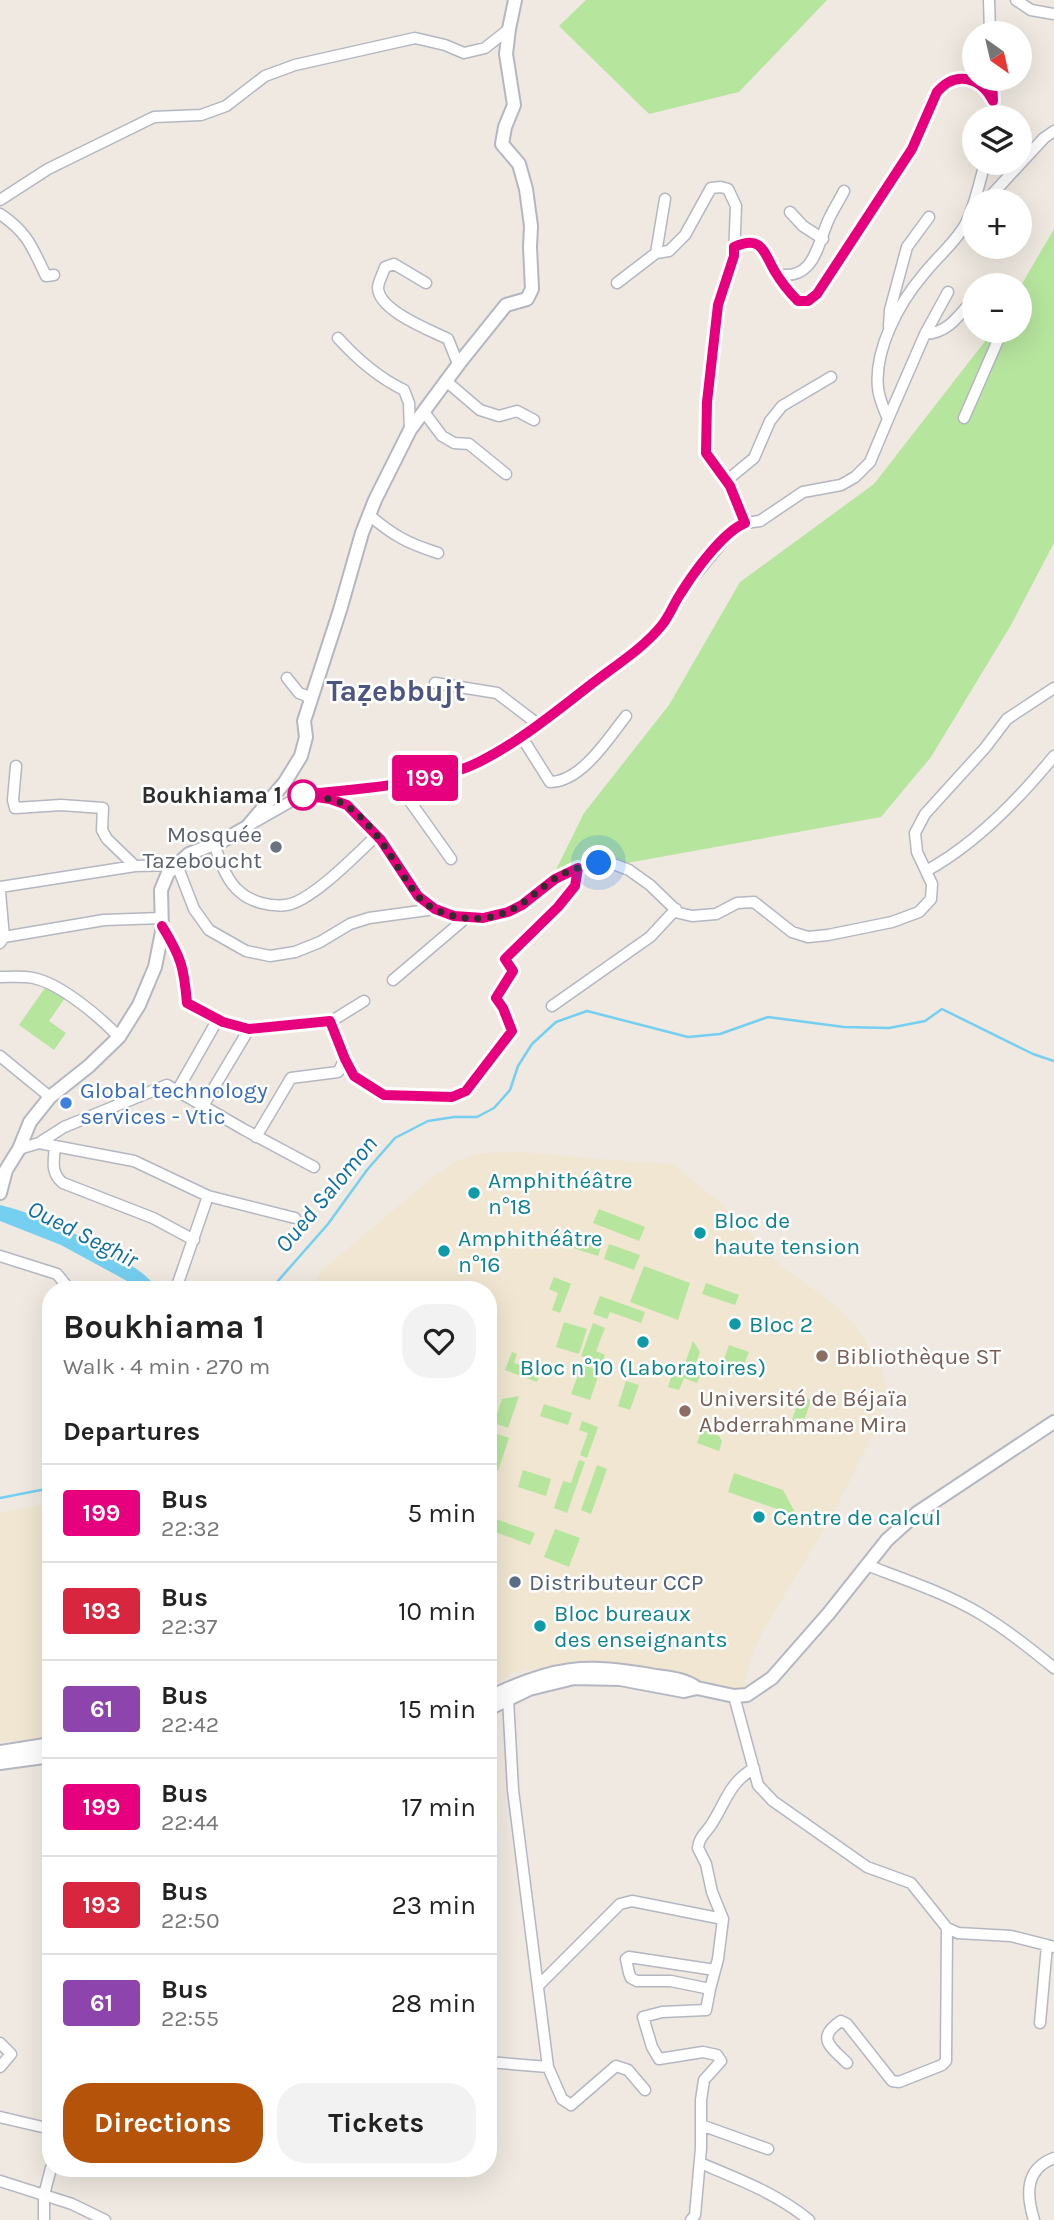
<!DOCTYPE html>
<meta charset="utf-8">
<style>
body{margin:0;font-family:Karla,sans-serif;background:#f2f2f2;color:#222;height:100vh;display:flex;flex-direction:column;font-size:26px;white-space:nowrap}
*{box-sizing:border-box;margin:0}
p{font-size:23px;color:#767676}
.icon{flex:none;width:38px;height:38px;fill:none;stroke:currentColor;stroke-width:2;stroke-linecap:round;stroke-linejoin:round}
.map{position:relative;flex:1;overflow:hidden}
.panel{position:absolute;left:42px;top:1281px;width:455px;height:896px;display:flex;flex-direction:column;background:#fff;border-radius:28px;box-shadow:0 7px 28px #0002}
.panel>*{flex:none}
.badge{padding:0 14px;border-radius:5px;font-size:24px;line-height:46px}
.needle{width:46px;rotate:146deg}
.fabs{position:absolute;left:962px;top:21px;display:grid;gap:14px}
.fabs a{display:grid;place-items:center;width:70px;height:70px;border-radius:50%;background:#fff;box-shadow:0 7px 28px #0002;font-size:35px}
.you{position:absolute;width:35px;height:35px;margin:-18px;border:5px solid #fff;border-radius:50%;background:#1a73e8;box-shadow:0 0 0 10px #1a73e833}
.map>.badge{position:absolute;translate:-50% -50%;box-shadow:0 0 0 4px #fff}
h2{padding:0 21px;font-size:26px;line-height:63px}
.round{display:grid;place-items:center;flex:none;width:74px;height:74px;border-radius:28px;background:#f2f2f2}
.overview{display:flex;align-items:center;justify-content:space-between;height:119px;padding:0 21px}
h1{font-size:33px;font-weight:700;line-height:52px}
.cta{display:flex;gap:14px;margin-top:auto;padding:14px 21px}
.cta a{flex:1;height:80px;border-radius:28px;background:#b45309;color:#fff;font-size:28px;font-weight:700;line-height:80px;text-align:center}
.cta a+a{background:#f2f2f2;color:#222}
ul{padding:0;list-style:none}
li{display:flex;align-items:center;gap:21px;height:98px;padding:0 21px;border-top:2px solid #e0e0e0}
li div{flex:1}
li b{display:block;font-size:26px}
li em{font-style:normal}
li .badge{min-width:77px;font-weight:700;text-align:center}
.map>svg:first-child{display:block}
.education{fill:#f0e6d1}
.green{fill:#b6e59e}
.water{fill:#75cff0}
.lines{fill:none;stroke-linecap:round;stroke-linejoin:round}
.stream{stroke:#75cff0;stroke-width:2.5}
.minor-casing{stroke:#b4b7c1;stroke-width:13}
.tertiary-casing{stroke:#b4b7c1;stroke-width:16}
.minor{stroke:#fff;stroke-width:10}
.tertiary{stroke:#fff;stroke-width:12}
.line-casing{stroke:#fff;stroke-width:16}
.line{stroke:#e6007e;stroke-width:10}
.walk{stroke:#2e2e2e;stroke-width:7;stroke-dasharray:0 12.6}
.stop-dot{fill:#fff;stroke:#e6007e;stroke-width:3.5}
.worship-dot{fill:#6b7280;stroke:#fff;stroke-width:2.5}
.shop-dot{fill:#3f7fe0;stroke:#fff;stroke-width:2.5}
.culture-dot{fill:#0f9aa8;stroke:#fff;stroke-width:2.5}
.education-dot{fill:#8d6e63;stroke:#fff;stroke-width:2.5}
.service-dot{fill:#5c6f8a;stroke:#fff;stroke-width:2.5}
.labels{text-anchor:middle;stroke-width:5;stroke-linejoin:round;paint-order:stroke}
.stop-label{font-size:23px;font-weight:bold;fill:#2e2e2e;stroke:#fff;text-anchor:end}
.worship-label{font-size:23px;fill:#5b616d;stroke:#fff;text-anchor:end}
.shop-label{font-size:23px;fill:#366cbe;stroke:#fff;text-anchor:start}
.culture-label{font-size:23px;fill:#0d838f;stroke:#fff;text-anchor:start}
.education-label{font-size:23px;fill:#785e54;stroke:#fff;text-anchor:start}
.service-label{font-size:23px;fill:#4e5e75;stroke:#fff;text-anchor:start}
.water-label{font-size:24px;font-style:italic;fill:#0d6fa3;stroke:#fff}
.district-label{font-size:30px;font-weight:bold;fill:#4d5680;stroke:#fff}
</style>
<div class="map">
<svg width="1054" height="2220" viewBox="0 0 1054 2220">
<rect width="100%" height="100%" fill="#efe9e1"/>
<path class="education" d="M 525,1152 L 600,1159 L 673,1164 L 722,1204 L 784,1269 L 825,1297 L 843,1312 L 859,1330 L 883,1372 L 887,1394 L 877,1427 L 831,1518 L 762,1633 L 751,1659 L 743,1692 L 587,1660 L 511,1673 L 488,1689 L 488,1290 L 310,1290 L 322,1270 L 434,1176 L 456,1161 L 481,1153 Z
M 51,1503 L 51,1738 L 0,1742 L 0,1513 Z"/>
<path class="green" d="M 586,0 L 827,0 L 739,92 L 649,114 L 559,26 Z
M 1054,229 L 1054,543 L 1011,625 L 931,757 L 881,817 L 616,865 L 599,863 L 549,884 L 584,813 L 669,705 L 740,582 L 874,484 L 993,331 L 1020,331 L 1020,287 Z
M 47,985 L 65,998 L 49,1021 L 66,1033 L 54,1050 L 19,1025 Z
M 599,1209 L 645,1227 L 639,1241 L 593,1223 Z
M 573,1231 L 603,1241 L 598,1256 L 567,1246 Z
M 609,1244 L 640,1255 L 634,1270 L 604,1259 Z
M 644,1266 L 690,1283 L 678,1320 L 630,1302 Z
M 554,1277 L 571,1284 L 560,1313 L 552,1310 L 558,1293 L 549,1289 Z
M 706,1283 L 739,1295 L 735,1305 L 702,1294 Z
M 600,1296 L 645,1312 L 641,1323 L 610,1312 L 607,1319 L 593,1314 Z
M 564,1322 L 587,1329 L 579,1354 L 556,1347 Z
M 593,1323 L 605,1328 L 596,1351 L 605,1355 L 602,1364 L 581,1356 Z
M 693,1341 L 700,1352 L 695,1365 L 703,1368 L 697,1383 L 684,1378 L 679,1390 L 668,1387 L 672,1375 L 680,1377 Z
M 729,1345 L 749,1352 L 739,1377 L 720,1370 Z
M 512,1352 L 517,1354 L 514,1363 L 541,1372 L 537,1382 L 505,1370 Z
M 582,1364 L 600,1371 L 590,1400 L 571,1394 Z
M 626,1381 L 639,1385 L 630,1410 L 618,1406 Z
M 519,1396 L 508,1428 L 494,1423 L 502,1399 Z
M 800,1396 L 811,1400 L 801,1430 L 790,1426 Z
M 544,1404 L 572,1413 L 568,1425 L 540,1416 Z
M 582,1421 L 598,1427 L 587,1458 L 580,1455 L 588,1433 L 579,1430 Z
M 702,1429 L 719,1436 L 722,1441 L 719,1451 L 697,1443 Z
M 490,1431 L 509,1438 L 498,1471 L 488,1468 Z
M 579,1460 L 585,1462 L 567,1513 L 554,1508 L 563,1481 L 571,1483 Z
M 597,1465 L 607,1469 L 591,1514 L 581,1510 Z
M 523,1470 L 551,1479 L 546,1496 L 518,1487 Z
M 734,1473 L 783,1490 L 797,1516 L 728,1492 Z
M 490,1517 L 535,1533 L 530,1545 L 488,1529 Z
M 555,1529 L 580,1538 L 569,1567 L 544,1557 Z"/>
<path class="water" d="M 0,1205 C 45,1216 96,1243 135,1268 C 145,1274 152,1283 161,1290 L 138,1290 L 129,1282 L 61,1245 L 0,1221 Z"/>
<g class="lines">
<path class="stream" d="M 270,1290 L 328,1224 L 367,1170 L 395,1138 L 428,1121 L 454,1117 L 477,1117 L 494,1108 L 510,1090 L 518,1066 L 532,1044 L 556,1022 L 587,1011 L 688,1037 L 720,1034 L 768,1017 L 844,1027 L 889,1028 L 925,1021 L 942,1009 L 1033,1054 L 1054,1061
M 0,1498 L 51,1488"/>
<defs>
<path id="minor" d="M 989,0 L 990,33
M 1016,0 L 1031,10 L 1054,14
M 992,79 L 993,97
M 0,200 L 48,169 L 154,117 L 201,115 L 226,106 L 265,76 L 295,65 L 415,38 L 445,45 L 464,53 L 485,48 L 509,29
M 986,201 L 1044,138 L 1054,131
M 790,212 L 803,226 L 823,239
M 0,214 C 28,233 32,247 46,276 L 54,275
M 734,247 C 761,235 763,250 774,270 C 781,282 788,291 798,301 L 808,301 L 817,294 L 912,149 L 937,92 C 952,75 978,74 990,95 C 994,102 994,109 995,117
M 656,253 L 665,199
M 776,274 C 811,281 816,252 826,226 C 830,214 838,203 844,191
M 426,283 L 394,264 L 385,267 C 383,274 378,282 378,288 C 379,311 430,330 448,339 L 458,364
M 617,283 L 656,253 L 669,251 L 685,235 L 711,188 L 721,187 L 728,189 L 736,206 L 734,256 L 718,305 L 707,402 L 706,453 L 730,486 L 745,523
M 987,285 L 990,284 L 995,285
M 889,326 L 890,310 L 907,247 L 929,217
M 925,334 C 949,333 960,314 975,297
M 338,338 C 357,359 379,378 404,390 L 409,403 L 410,430
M 446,381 L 480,410 L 499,416 L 517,411 L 534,420
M 424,412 L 442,436 L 454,443 L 469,444 L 506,474
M 964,418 L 1002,331
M 888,419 L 925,334 L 948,292
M 726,481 L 754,458 L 770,421 L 782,406 L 831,377
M 369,515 C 394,536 407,543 438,553
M 287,678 L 299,693 L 312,698
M 435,683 L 497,693 L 539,725
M 521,736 L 550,782 C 581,782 608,739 626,716
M 16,766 L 13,800 L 15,808 L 61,805 L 103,808 L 102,830 L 107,839 L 135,866
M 397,783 L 451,859
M 315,797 L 330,799 L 347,805 L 381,840 L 418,896 L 435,909 L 454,916 L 483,918 L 508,912 L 522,905 L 555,879 L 578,868 L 599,863 L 616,865 L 629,870 L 650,885 L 679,913 L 692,916 L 716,914 L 737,903 L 754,902 L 792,932 L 808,937 L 828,935 L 892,922 L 919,912 L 931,899 L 932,884 L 917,852 L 915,833 L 925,814 L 985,748 L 1007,719 L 1054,688
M 253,823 L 302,795 L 407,782 L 448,772 L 478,762 L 521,736 L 539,725 L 646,642 L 663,624 L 681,592 L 734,528 L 745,523 L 760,521 L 803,492 L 841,485 L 855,477 L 870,462 L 888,419 C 884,409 879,399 878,388 C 874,350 899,303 923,275 C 936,258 955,243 965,225 C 975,206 979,183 985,163
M 214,844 C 220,860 226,881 240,892 C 251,902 271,907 286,905 C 311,902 358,853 377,835
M 926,871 C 974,845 1019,799 1054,756
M 0,887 L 135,866 L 177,865 L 194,909 L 209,930 L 246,951 L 270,956 L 295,952 L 320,942 L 350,924 L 369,918 L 435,909
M 0,892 L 4,937
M 162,926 C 181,957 184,967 187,1003 L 223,1022 L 249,1029 L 330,1022 L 364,1001
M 0,943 L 4,937 L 104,920 L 162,918
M 0,977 C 11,977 23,976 33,978 C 60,983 100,1017 119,1037
M 393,980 L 467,917
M 552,1006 L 650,937 L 676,909
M 0,1056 L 50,1097
M 345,1059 L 354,1076 L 384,1095 L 452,1097 L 465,1091 L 512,1031 L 504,1008 L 496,998 L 513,971 L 505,959 L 558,907 L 575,886 L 578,868
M 177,1091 L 218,1019
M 203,1106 L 249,1029
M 256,1137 L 291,1078 L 338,1072 L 345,1059 L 330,1022
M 39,1143 L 134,1161 L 208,1196 L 295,1218
M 55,1146 C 54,1160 50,1173 63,1183 L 153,1218 L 194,1240
M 19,1149 L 39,1143 L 64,1127 L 167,1085 L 243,1129 L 314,1167
M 0,1256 L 57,1274 L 70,1290
M 178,1283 L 208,1196
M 869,1566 C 906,1580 945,1593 979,1613 C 1006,1629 1030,1648 1054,1668
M 734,1696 L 758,1785 L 773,1801 L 867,1867 L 911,1883 L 947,1928 L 958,1933 L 1011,1936 L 1054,1947
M 508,1699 L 513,1790 L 548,2067 L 562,2099 L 571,2105 L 616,2066 L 628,2070 L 645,2090
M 538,1986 L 620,1904 L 632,1901 L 723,1919
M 710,1989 L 718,1959 L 723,1919 L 712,1892 L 706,1864 L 698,1848 C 699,1837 705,1834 711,1825 C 726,1802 728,1784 754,1768
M 1040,2023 L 1047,1945
M 0,2043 L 11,2054 L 0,2067
M 488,2062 L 548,2067
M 847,2063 C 831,2047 815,2038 841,2021 L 847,2024 L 892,2081 L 899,2082 L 942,2065 L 946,2061 L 947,1928
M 0,2117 L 51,2129
M 701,2125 L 768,2149
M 700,2163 C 738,2179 776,2193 809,2220
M 0,2181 L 72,2204 L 105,2220
M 44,2220 L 44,2195 L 51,2168
M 691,2220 L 695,2215 L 701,2148 L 701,2100 L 704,2080 L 721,2061 L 717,2055 L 703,2052 L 659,2059 L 652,2047 L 643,2017 L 662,2012 L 706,2010 L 710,1989 L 671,1981 L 637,1981 L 631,1978 L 629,1973 L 626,1959 L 629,1957 L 715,1970
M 1034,2220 C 1026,2194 1025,2169 1054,2158"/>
<path id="tertiary" d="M 0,1193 L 6,1170 L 19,1149 L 30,1122 L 50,1097 L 89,1066 L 119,1037 L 139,1005 L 155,967 L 162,932 L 161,890 L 168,873 L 189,854 L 224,840 L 247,827 L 285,782 L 301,756 L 306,737 L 304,721 L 340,610 L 362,533 L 375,500 L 410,430 L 461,361 L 506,305 L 527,299 L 532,289 L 530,247 L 531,226 L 526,189 L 519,164 L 502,144 L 505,127 L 514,105 L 506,54 L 509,29 L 515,0
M 488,1698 C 553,1666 585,1663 656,1676 C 670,1678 685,1679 697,1688
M 488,1709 L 529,1689 L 574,1678 L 620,1679 L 684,1691 L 697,1688 L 734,1696 L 747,1695 L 772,1678 L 829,1613 L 887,1540 L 917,1513 L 1054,1422
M 0,1752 L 51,1744
M 0,1763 L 51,1756"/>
</defs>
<use href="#minor" class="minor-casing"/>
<use href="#tertiary" class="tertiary-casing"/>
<use href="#minor" class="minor"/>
<use href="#tertiary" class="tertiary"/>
</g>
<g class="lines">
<defs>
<path id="line" d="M 162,926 C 181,957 184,967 187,1003 L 223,1022 L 249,1029 L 330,1021 L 345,1059 L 354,1076 L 384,1095 L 452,1097 L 466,1091 L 512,1031 L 503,1008 L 496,998 L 513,971 L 505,959 L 558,907 L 575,886 L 578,868 L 555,879 L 522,905 L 508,912 L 483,918 L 454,916 L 435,909 L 418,896 L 381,840 L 347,805 L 330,799 L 302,795 C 353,789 433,785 479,762 C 519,742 554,713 589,686 C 613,667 643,649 662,625 C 670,615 674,603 681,593 C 694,572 723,532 745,523 L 730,486 L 706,453 L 707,402 L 718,305 L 734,256 L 734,247 C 761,235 763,250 774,270 C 781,282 788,291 798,301 L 808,301 L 817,294 L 912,149 L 937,92 C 956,70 981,77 993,101 L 992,79"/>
</defs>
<use href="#line" class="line-casing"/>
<use href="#line" class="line"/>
<path class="walk" d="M 303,795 C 313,798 335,797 347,806 C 379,828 394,865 416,894 C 431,913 463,921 485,918 C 519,912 528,897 554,879 C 568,870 584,866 599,863"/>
</g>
<circle class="stop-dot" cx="303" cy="795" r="14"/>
<circle class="worship-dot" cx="276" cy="847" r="7"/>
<circle class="shop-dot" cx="66" cy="1103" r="7"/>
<g class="culture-dot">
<circle cx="474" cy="1193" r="7"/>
<circle cx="700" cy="1233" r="7"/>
<circle cx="444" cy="1251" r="7"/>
<circle cx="735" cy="1324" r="7"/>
<circle cx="643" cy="1342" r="7"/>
<circle cx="759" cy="1517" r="7"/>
<circle cx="540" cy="1626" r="7"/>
</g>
<g class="education-dot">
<circle cx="822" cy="1356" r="7"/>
<circle cx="685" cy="1411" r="7"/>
</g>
<circle class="service-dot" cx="515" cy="1582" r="7"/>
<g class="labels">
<g class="stop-label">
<text x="282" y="803">Boukhiama 1</text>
</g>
<g class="worship-label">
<text x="262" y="842">Mosquée<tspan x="262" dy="26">Tazeboucht</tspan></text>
</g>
<g class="shop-label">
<text x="80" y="1098">Global technology<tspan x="80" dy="26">services - Vtic</tspan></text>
</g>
<g class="culture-label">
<text x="488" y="1188">Amphithéâtre<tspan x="488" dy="26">n°18</tspan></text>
<text x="714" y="1228">Bloc de<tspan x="714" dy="26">haute tension</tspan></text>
<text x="458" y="1246">Amphithéâtre<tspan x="458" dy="26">n°16</tspan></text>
<text x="749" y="1332">Bloc 2</text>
<text x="643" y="1375" text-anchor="middle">Bloc n°10 (Laboratoires)</text>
<text x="773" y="1525">Centre de calcul</text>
<text x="554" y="1621">Bloc bureaux<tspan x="554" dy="26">des enseignants</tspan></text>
</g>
<g class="education-label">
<text x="836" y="1364">Bibliothèque ST</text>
<text x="699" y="1406">Université de Béjaïa<tspan x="699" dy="26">Abderrahmane Mira</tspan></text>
</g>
<g class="service-label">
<text x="529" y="1590">Distributeur CCP</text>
</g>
<g class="water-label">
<text transform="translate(326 1194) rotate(-50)" y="8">Oued Salomon</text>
<text transform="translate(83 1234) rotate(27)" y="8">Oued Seghir</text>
</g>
<g class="district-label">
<text x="396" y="701">Taẓebbujt</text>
</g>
</g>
</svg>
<div class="fabs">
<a><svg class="needle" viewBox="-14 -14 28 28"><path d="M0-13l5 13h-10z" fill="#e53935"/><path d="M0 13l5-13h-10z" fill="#767676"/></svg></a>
<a><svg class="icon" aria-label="layers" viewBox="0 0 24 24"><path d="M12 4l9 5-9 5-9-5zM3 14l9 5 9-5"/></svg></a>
<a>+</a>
<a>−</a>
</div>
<div class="you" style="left:599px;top:863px"></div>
<b class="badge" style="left:425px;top:778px;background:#e6007e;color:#fff">199</b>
<section class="panel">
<div class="overview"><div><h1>Boukhiama 1</h1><p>Walk · 4 min · 270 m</p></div><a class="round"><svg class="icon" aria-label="heart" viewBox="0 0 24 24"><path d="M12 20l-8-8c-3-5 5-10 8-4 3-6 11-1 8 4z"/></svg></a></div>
<h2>Departures</h2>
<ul>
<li><span class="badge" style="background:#e6007e;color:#fff">199</span><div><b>Bus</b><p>22:32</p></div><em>5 min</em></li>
<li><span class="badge" style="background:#d7263d;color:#fff">193</span><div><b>Bus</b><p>22:37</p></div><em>10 min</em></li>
<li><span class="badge" style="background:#8e44ad;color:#fff">61</span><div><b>Bus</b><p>22:42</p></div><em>15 min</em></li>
<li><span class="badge" style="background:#e6007e;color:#fff">199</span><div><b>Bus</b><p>22:44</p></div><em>17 min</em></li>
<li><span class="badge" style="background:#d7263d;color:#fff">193</span><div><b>Bus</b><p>22:50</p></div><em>23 min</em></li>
<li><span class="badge" style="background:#8e44ad;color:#fff">61</span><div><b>Bus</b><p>22:55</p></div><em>28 min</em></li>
</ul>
<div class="cta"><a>Directions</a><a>Tickets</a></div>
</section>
</div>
